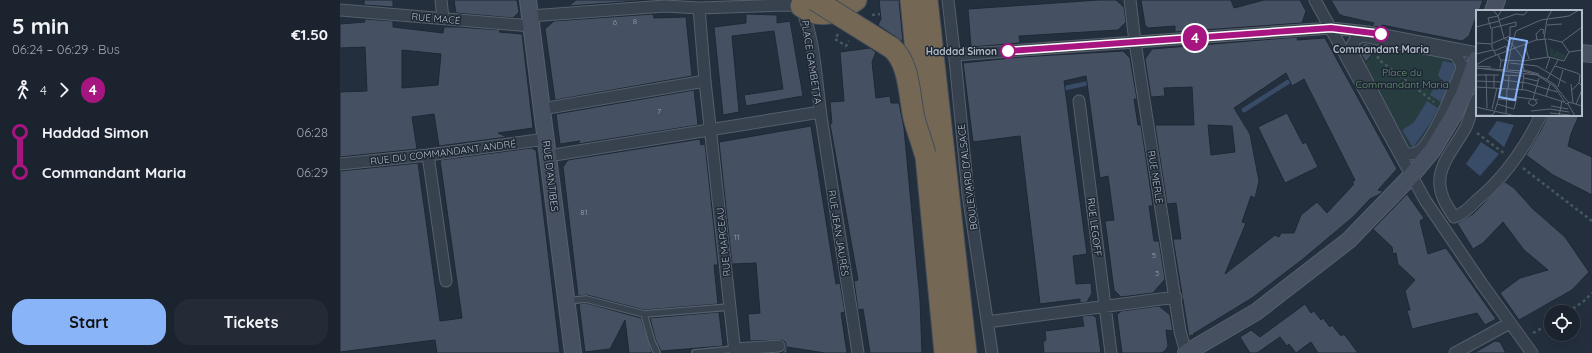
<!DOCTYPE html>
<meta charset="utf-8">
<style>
body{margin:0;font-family:Quicksand,sans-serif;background:#242b36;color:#f1f3f6;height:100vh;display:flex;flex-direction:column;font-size:15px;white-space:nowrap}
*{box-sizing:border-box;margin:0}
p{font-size:13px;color:#a0a4aa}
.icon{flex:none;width:22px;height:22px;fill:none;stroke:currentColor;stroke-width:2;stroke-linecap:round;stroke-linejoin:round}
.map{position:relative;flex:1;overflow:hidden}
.drawer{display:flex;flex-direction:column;background:#1b232e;width:340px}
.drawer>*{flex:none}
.badge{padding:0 8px;border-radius:13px;font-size:14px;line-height:26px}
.fabs{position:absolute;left:1204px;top:305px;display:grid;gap:8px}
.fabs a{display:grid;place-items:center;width:36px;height:36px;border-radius:50%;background:#1b232e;box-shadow:0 4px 16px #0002,0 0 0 1px #39404a;font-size:20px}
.map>.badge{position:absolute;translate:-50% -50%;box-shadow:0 0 0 2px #fff}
.legs{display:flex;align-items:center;gap:6px;height:44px;padding:0 12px;font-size:13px}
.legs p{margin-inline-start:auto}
.summary{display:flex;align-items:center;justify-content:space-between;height:68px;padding:0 12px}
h1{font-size:22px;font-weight:700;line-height:30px}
.action{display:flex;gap:8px;margin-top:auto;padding:8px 12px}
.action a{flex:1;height:46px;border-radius:16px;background:#8ab4f8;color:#111;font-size:16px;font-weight:700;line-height:46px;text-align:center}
.action a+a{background:#242b36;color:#f1f3f6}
ul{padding:0 12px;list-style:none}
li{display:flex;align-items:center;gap:14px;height:40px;font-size:15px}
li i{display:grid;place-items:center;width:6px;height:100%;margin:0 5px;background:currentColor}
li i::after{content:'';width:10px;height:10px;margin:-5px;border:3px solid;border-radius:50%;background:#1b232e}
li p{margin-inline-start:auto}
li:first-child i{background:linear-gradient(#0000 50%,currentColor 0)}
li:last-child i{background:linear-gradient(currentColor 50%,#0000 0)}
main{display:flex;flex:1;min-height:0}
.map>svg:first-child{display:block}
.green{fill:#263c3f;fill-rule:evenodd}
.water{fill:#394c67}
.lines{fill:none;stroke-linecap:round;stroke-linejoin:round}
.stream{stroke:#394c67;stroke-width:4.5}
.building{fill:#455162;stroke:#1f2835;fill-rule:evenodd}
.lane-casing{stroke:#565f6c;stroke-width:8}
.street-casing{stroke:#565f6c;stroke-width:13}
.secondary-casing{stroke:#565f6c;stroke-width:18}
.highway-casing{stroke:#434c59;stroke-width:23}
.path{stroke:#44595c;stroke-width:2.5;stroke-dasharray:3 3;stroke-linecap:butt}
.lane{stroke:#38414e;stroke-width:5.5}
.street{stroke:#38414e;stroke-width:11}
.secondary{stroke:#465061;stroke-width:16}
.highway{stroke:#746855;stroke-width:21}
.highway-bridge-casing{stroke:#434c59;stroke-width:23;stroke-linecap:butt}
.highway-bridge{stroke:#746855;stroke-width:21}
.line-1-casing{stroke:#fff;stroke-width:9}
.line-1{stroke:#a61580;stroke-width:6}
.stop-1-dot{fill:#fff;stroke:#a61580;stroke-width:2}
.labels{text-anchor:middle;stroke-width:3;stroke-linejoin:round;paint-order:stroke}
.number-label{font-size:8px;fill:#98a1af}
.street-label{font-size:10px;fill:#b4bcc9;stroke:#1d2633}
.stop-label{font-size:10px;font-weight:bold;fill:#b4bcc9;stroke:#1d2633}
.park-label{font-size:10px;fill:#6b9a76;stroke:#1d2633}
.inset-road{fill:none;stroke:#5e6776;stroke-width:1}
.view{fill:#8ab4f8;fill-opacity:0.15;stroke:#8ab4f8;stroke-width:2}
.inset-edge{fill:none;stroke:#b4bcc9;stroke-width:2}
</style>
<main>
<section class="drawer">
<div class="summary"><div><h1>5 min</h1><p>06:24 – 06:29 · Bus</p></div><b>€1.50</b></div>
<div class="legs"><svg class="icon" aria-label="walk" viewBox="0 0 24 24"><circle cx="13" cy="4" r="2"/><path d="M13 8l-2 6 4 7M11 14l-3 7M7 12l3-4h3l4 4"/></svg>4<svg class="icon" aria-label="forward" viewBox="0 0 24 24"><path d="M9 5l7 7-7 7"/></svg><b class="badge" style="background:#a61580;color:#fff">4</b></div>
<ul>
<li><i style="color:#a61580"></i><b>Haddad Simon</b><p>06:28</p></li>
<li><i style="color:#a61580"></i><b>Commandant Maria</b><p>06:29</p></li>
</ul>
<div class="action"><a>Start</a><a>Tickets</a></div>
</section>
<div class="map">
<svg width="1252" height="353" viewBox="0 0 1252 353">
<rect width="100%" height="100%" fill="#242f3e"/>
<path class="green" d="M 1016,39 L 1115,54 L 1122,65 L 1098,124 L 1071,154 L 1017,63 ZM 1113,73 L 1101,102 L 1096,88 L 1099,87 L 1102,81 L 1098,75 ZM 1087,101 L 1098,108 L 1091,122 L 1073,148 L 1062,130 L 1074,122 Z"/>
<path class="water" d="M 1103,61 L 1116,64 L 1111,82 L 1101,102 L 1090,95 L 1093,89 C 1098,88 1101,86 1102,81 L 1098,75 Z
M 1087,101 L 1098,108 L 1091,122 L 1073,148 L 1062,130 L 1074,122 Z
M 1157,121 L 1174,125 L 1164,147 L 1148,134 Z
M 1141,142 L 1159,154 L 1140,176 L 1126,164 Z"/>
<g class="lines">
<path class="stream" d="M 721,89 L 753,82
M 904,110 L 948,82"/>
</g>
<path class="building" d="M 24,0 L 53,0 L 53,7 L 24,5 Z
M 114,0 L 177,0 L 179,12 L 173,18 L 116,13 Z
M 236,0 L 311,0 L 229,6 Z
M 539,0 L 559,0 L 563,42 L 538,25 L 541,19 Z
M 759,0 L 776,0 L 784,7 L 786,22 L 778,30 L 679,36 L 680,43 L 631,47 L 628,9 Z
M 801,0 L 891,0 L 894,8 L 924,0 L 960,0 L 966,11 L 962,23 L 835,32 L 835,26 L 808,28 L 805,25 Z
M 991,0 L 1143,0 L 1139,11 L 1137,11 L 1137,15 L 1129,36 L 1122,41 L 1042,25 L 1041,27 L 1032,26 L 1034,23 L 1003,16 L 999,14 Z
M 313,14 L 314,18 L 346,17 L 352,76 L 215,100 L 205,29 L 214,21 Z
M 406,14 L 437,15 L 437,23 L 450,21 L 463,96 L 406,106 L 404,95 L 443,89 L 434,31 L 392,36 L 399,112 L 383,115 L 374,27 L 406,23 Z
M 24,19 L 53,21 L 53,27 L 103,33 L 104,27 L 118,27 L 161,30 L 159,32 L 182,34 L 193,128 L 158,133 L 167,137 L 99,146 L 94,114 L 72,117 L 77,149 L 0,157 L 0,92 L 27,91 L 25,47 L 0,48 L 0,24 L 25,22 ZM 62,50 L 101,54 L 98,85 L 62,88 Z
M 958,37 L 957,40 L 985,38 L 1057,169 L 1038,190 L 1043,191 L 1040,194 L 1030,199 L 1013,217 L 963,259 L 912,298 L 853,334 L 856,336 L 851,335 L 849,337 L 833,239 L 841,239 L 836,203 L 827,204 L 815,125 L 854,125 L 852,87 L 824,88 L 825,96 L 811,97 L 805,59 L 812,49 ZM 946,73 L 952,86 L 964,79 L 1015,180 L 1012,183 L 1014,184 L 987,213 L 977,202 L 961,215 L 954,233 L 941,233 L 939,237 L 935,235 L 885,274 L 906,223 L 902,222 L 911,196 L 915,198 L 919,181 L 910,134 L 894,108 ZM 868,125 L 892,126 L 895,152 L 871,155 Z
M 1024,43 L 1036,46 L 1033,53 L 1026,62 L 1019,51 Z
M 530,48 L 536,52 L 532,62 L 536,98 L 550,96 L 551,103 L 559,103 L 564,128 L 580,300 L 582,353 L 530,353 L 523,309 L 518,310 L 514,281 L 518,280 L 490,124 L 492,123 L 490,102 L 504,101 L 500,52 Z
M 783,51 L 790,58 L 797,99 L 794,99 L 798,125 L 801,125 L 813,206 L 809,206 L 814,241 L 819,241 L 825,279 L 813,293 L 781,297 L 774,290 L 765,221 L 774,220 L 768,176 L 760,178 L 746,76 L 724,81 L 747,254 L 733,256 L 736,284 L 751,283 L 752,293 L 747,302 L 740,303 L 740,299 L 700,304 L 680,136 L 633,142 L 623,63 L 680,57 Z
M 354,90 L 358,125 L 238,144 L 240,141 L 220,144 L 216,114 Z
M 947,113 L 963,144 L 966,142 L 978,167 L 945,183 L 918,127 Z
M 1208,115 L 1239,115 L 1231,134 L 1228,146 L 1252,157 L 1252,195 L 1213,175 L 1186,155 L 1201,130 Z
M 471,126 L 496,284 L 500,283 L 505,312 L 501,313 L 507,353 L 485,353 L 447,347 L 447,353 L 439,353 L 443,352 L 446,346 L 445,342 L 442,340 L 410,341 L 408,314 L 420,313 L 416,263 L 392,264 L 379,142 Z
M 360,139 L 361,145 L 365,144 L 378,265 L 374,265 L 378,304 L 304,310 L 247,295 L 238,296 L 223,167 L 228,160 Z
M 191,148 L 196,150 L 220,353 L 97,353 L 95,340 L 0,352 L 0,171 L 78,163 L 100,321 L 122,318 L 100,160 Z
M 1165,182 L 1174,188 L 1193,209 L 1225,237 L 1249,272 L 1232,290 L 1179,320 L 1160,293 L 1180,278 L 1208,270 L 1184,250 L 1163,222 L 1143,243 L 1133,249 L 1117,223 L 1133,214 Z
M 1067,194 L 1084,218 L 1080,221 L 1088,254 L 1106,248 L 1156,319 L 1145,325 L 1137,313 L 1072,329 L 1067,310 L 1070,310 L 1065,291 L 1075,280 L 1058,264 L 1056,253 L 1053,254 L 1052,247 L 1033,229 Z
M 246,303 L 301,318 L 312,352 L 310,353 L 289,353 L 285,320 L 270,349 L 245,352 L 239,304 Z
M 965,304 L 971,313 L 974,311 L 981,320 L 983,318 L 990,327 L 992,325 L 1001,336 L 1004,334 L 1018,353 L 978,353 L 971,342 L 956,353 L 949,344 L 947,346 L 940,337 L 917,353 L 910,353 L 900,337 L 911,330 L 920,337 Z
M 819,306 L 830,315 L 833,331 L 826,330 L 828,346 L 825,351 L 821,353 L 782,353 L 777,315 L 781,311 Z
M 379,312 L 383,346 L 321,351 L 316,341 L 310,318 Z
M 752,315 L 756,317 L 761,353 L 704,353 L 703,342 L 706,340 L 705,331 L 744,326 L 742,316 Z
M 1155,341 L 1160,342 L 1166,353 L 1134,353 Z"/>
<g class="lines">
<defs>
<path id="lane" d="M 227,301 L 246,299 L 304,314 L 390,307
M 304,314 L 312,342 L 317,353
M 355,353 L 395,349"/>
<path id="street" d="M 101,0 L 103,18
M 608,0 L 616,69 L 628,194 L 652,353
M 790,0 L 795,42 L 840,331 L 846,353
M 975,0 L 1085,200 L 1142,284 L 1192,353
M 461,7 C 476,43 476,85 482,123 L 518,353
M 0,10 L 191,26
M 190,16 L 325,6 L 359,8
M 1023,36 L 1115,54 L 1122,65 L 1121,71 C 1111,95 1098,130 1082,149 C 1078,153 1073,154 1068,154 L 1064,152 L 1013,54 L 1011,47 L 1016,39 Z
M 614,55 L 991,28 L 1028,32 L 1137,53
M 1137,99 C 1133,107 1130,116 1127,125 C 1118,144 1097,164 1100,186 C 1101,198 1108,207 1114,217 C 1123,214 1129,208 1136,201 C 1164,178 1185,148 1201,115
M 739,101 L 771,353
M 202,109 L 365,81
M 88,155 L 106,281
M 208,156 L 480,112
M 0,164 L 88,155 L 206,139
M 647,322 L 836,297
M 395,349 L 439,346
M 395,353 L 365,81 L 359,8 L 447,5 L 461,6
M 1115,353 L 1170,323"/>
<path id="secondary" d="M 188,0 L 233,353
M 1153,11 L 1157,0
M 1241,53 L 1252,54
M 846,353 L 916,312 L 1009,240 L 1071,176 L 1092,151 L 1113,116 L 1124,94 L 1137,59"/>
<path id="highway" d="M 571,0 L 605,353
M 587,0 L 626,353
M 461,6 C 480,20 498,13 516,0"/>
</defs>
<use href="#lane" class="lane-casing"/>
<use href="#street" class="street-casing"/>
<use href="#secondary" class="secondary-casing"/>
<use href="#highway" class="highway-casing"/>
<path class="path" d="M 532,15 L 540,14
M 498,34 L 495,39 L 506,46 L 509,41
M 1038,50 L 1038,59 L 1094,102
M 1137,133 L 1165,154
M 1183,168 L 1252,221
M 1228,312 L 1244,301 L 1252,293
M 1193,333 L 1211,323"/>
<use href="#lane" class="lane"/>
<use href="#street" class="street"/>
<use href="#secondary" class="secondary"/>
<use href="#highway" class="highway"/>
<defs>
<path id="highway-bridge" d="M 475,0 L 552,48 C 570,64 569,96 574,118 C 577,130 582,142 585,154"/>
</defs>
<use href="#highway-bridge" class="highway-bridge-casing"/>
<use href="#highway-bridge" class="highway-bridge"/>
</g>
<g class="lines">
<defs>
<path id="line-1" d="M 668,51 L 991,28 L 1041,34"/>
</defs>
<use href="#line-1" class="line-1-casing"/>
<use href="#line-1" class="line-1"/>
</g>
<g class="stop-1-dot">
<circle cx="1041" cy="34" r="7"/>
<circle cx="668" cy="51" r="7"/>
</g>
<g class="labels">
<g class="number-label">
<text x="295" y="24">8</text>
<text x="275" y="25">6</text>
<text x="319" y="114">7</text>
<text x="244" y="215">81</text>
<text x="397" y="240">11</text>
<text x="814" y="258">5</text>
<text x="817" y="276">3</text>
</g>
<g class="street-label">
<text transform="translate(96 18) rotate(5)" y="4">RUE MACÉ</text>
<text transform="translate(472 62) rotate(81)" y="4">PLACE GAMBETTA</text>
<text transform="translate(103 152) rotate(-7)" y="4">RUE DU COMMANDANT ANDRÉ</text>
<text transform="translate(211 176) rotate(83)" y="4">RUE D'ANTIBES</text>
<text transform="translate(627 177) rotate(-97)" y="4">BOULEVARD D'ALSACE</text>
<text transform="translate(816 177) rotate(81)" y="4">RUE MERLE</text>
<text transform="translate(755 227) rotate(83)" y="4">RUE LEGOFF</text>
<text transform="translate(499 233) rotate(81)" y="4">RUE JEAN JAURÈS</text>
<text transform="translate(383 242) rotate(-96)" y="4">RUE MARCEAU</text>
</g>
<g class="stop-label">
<text x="1041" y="53">Commandant Maria</text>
<text x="657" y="55" text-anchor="end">Haddad Simon</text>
</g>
<g class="park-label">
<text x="1062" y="76">Place du<tspan x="1062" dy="12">Commandant Maria</tspan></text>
</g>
</g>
<g transform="translate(1136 10)">
<rect width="106" height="106" fill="#242f3e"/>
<path d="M 74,38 L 78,40 L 76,46 L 80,41 L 83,42 L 89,45 L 88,50 L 91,45 L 88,50 L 74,46 Z" fill="#263c3f"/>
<path class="inset-road" d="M 17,0 L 22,6 L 28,28 L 36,34 L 31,59M 23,10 L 40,4 L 48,5 L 52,0M 71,15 L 86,14M 0,17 L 23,11M 15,19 L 12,8 L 22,6 L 26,0M 68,29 L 71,9 L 76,0M 69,29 L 72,47M 72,29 L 86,32 L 106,17M 61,30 L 60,24 L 65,19 L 68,20 L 67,24M 86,32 L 93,42M 0,33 L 16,34M 17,33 L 34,26 L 34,17M 49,35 L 53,49M 18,41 L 30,36 L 31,41M 93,42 L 106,40M 0,44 L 17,40M 20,45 L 16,37 L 16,18 L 40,12 L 40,16 L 34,17M 22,45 L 25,51 L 24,58M 24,50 L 47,51 L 73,47 L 88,51 L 93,42M 34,53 L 61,56 L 90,73M 0,55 L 10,49 L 60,30 L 71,29M 0,56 L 15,57M 79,56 L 101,63 L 104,65 L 103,73M 0,58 L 47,61 L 62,65 L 70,69 L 79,75 L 84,82 L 93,93 L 90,94 L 78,76 L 61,65 L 0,58M 70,59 L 74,47M 48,60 L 63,64M 48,62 L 46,47 L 36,34 L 40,21 L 65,10 L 93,6 L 103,0M 10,64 L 11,98M 0,65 L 23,65M 27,65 L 27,70 L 51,73 L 81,82M 28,65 L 47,66M 48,68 L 62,71M 71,70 L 82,50M 0,71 L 26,72M 95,74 L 97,93M 0,77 L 50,80 L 88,92M 82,77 L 87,60M 18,78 L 18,65M 32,79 L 33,66M 46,80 L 48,64M 96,80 L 103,73 L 106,76M 70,86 L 74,74M 23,89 L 39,91M 55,89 L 52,93 L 57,96 L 61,93 L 58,89M 57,89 L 63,68M 93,92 L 106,96M 21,94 L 38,99 L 41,87 L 62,90M 92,94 L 99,106M 100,94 L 106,80M 75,96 L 92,99M 0,97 L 40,106M 16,99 L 21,78M 19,100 L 26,78M 55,101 L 74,99 L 93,102M 30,103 L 31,79M 74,103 L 94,105M 0,105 L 16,105 L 19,102M 83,106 L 86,91"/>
<path class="view" d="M 34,28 L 51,31 L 39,90 L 23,87 Z"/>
<rect width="106" height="106" class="inset-edge"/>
</g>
</svg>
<div class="fabs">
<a><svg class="icon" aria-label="locate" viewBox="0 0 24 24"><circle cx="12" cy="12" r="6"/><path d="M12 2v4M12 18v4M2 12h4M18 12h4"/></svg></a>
</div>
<b class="badge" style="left:855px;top:38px;background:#a61580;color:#fff">4</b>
</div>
</main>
